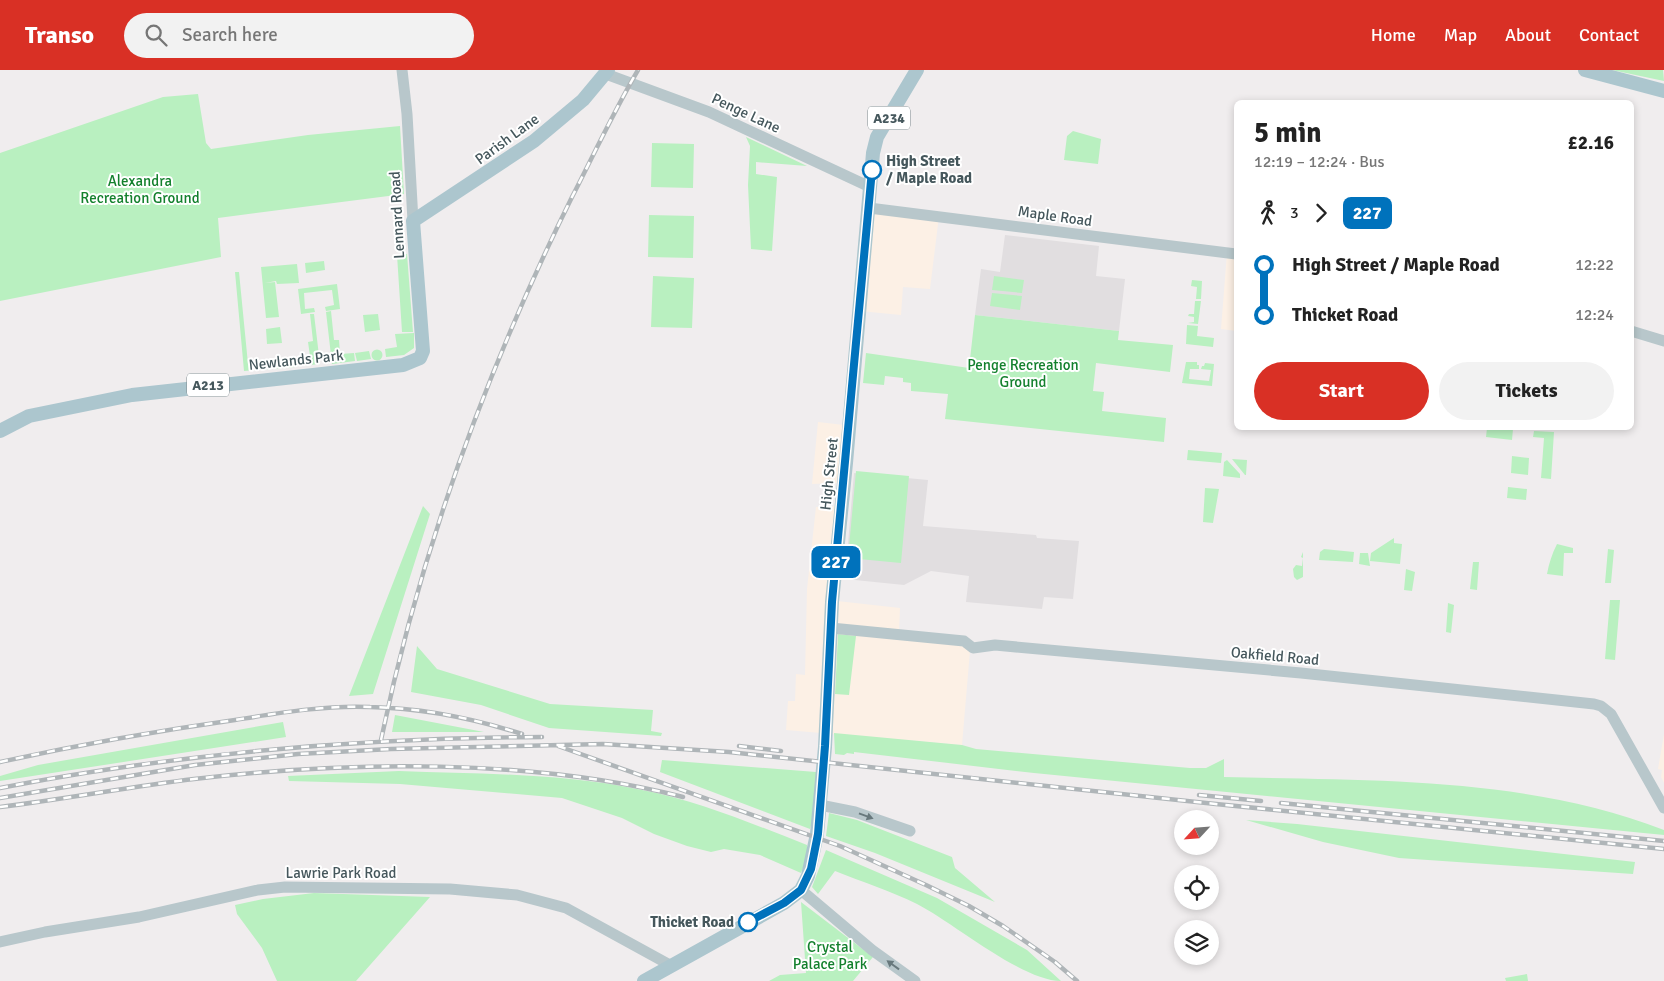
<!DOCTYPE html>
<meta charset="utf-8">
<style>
body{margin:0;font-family:Signika,sans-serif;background:#f2f2f2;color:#222;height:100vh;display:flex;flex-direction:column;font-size:19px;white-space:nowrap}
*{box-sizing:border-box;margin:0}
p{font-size:16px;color:#767676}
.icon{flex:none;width:28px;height:28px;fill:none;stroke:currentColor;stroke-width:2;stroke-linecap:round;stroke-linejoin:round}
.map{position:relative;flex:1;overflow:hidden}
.details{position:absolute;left:1234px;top:30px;width:400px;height:330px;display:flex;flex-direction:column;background:#fff;border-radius:8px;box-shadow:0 2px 8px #0003}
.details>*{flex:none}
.badge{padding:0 10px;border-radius:8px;font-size:18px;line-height:32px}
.needle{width:32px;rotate:244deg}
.fabs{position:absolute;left:1174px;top:740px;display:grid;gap:10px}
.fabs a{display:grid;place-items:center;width:45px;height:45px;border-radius:50%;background:#fff;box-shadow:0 2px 8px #0003;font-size:25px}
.map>.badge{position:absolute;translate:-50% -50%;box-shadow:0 0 0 2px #fff}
.legs{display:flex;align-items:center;gap:8px;height:55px;padding:0 20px;font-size:16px}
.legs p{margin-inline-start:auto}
.overview{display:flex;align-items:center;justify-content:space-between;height:85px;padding:0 20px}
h1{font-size:28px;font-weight:700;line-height:38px}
.primary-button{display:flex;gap:10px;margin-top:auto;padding:10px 20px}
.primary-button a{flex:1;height:58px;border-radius:30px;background:#d93025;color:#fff;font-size:20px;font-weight:700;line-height:58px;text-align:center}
.primary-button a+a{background:#f2f2f2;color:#222}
ul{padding:0 20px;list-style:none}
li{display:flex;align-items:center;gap:18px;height:50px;font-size:19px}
li i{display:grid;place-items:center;width:8px;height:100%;margin:0 6px;background:currentColor}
li i::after{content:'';width:12px;height:12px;margin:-6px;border:4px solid;border-radius:50%;background:#fff}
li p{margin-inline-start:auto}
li:first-child i{background:linear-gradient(#0000 50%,currentColor 0)}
li:last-child i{background:linear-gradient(currentColor 50%,#0000 0)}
header{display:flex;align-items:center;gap:30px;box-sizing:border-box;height:70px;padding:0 25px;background:#d93025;color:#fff}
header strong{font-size:24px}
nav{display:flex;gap:28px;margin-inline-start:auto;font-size:18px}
.search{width:350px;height:45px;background:#f2f2f2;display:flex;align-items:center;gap:12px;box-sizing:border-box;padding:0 18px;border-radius:28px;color:#767676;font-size:19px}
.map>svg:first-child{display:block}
.commercial{fill:#fcf0e5}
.education{fill:#e1dee0}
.green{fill:#b9f0c0}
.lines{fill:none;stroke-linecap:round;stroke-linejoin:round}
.minor{stroke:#b8c7cb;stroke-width:11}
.major{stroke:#acc6ce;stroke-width:14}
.rail-casing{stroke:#afb5b8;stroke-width:4.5}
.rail{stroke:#fff;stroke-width:2.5;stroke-dasharray:8;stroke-linecap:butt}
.oneway{fill:#68797d}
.line-1-casing{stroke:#fff;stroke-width:11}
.line-1{stroke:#0072bc;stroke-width:8}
.stop-1-dot{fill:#fff;stroke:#0072bc;stroke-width:2.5}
.labels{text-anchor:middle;stroke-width:4;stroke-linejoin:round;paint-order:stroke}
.shield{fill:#fff;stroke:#7d898d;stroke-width:1}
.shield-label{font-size:14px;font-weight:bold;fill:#45575c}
.street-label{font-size:15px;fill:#45575c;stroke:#fff}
.stop-label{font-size:15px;font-weight:bold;fill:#45575c;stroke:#fff;text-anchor:start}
.park-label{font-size:15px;fill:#13802d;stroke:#fff}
</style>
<header>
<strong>Transo</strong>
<div class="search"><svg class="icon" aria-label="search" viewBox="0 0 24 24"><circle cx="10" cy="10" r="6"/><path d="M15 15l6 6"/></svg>Search here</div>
<nav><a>Home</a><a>Map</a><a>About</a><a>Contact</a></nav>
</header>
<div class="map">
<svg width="1664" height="911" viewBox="0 0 1664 911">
<rect width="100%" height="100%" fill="#f0edee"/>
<path class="commercial" d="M 869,138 L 939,146 L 930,219 L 903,217 L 901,245 L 860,241 Z
M 1227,183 L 1236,184 L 1236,261 L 1221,259 Z
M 818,352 L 844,355 L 839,413 L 812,414 Z
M 841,436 L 828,530 L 900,538 L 899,562 L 971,569 L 962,675 L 786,660 L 788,631 L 795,631 L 796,604 L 805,605 L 807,519 L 816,437 Z
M 1664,664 L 1664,713 L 1661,707 L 1662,700 L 1658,699 Z"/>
<path class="education" d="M 1005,165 L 1099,176 L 1096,206 L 1125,209 L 1119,261 L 975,245 L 981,199 L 1000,202 Z
M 854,403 L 928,410 L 923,456 L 1036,465 L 1037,468 L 1079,471 L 1073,529 L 1044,527 L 1042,539 L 966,532 L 969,506 L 931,501 L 904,515 L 845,509 Z"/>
<path class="green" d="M 1612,0 L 1663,0 L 1664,11 Z
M 198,24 L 206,73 L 211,79 L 308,65 L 400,56 L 404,124 L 218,148 L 221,187 L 0,231 L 0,83 L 163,27 Z
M 1073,61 L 1101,69 L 1098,94 L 1064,90 L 1067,66 Z
M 746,67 L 807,96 L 756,92 L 756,104 L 777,107 L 772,181 L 751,179 L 748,115 L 750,76 Z
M 652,73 L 694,74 L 693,118 L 651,117 Z
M 649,145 L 694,146 L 693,188 L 648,187 Z
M 407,184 L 413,262 L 402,262 L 397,185 Z
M 324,191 L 325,200 L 306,203 L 305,193 Z
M 297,194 L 299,213 L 277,214 L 276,211 L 265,213 L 275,212 L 279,247 L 266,248 L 261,197 Z
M 235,202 L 239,202 L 248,294 L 295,290 L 295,297 L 244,301 Z
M 653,206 L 694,208 L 692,258 L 651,257 Z
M 994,206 L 1024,210 L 1022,223 L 992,220 Z
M 1192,210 L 1202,211 L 1201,229 L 1196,229 L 1197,217 L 1191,216 Z
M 337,214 L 340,239 L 326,241 L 325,237 L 334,235 L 332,220 L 304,223 L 305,239 L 314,238 L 315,242 L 301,244 L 298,219 Z
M 992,223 L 1022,226 L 1020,240 L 990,236 Z
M 1195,231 L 1201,231 L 1198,254 L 1188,253 L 1194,252 L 1194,247 L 1188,246 L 1189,244 L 1194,244 Z
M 331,241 L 334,270 L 339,270 L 340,284 L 354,283 L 355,291 L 332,294 L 326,242 Z
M 310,244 L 314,244 L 320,294 L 298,296 L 298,288 L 310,286 L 308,272 L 313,271 Z
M 378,244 L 380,260 L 365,262 L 363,245 Z
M 975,245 L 1119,261 L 1118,270 L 1173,275 L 1170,302 L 1096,293 L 1093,321 L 1104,322 L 1102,341 L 1166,348 L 1164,372 L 945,349 L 948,324 L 911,321 L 911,313 L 903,312 L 903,308 L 885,306 L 884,315 L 863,313 L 866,283 L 969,298 Z
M 1187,255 L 1198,256 L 1197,266 L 1214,268 L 1213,277 L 1186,274 Z
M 280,257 L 282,273 L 267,274 L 266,259 Z
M 414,263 L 414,278 L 404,285 L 386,287 L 385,279 L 397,277 L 395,264 Z
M371.5 285a5.5 5.5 0 1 1 11 0a5.5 5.5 0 1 1-11 0Z
M 369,281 L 371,289 L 357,291 L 355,283 Z
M 1186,292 L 1197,292 L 1197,295 L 1199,295 L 1199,299 L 1190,299 L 1189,309 L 1209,311 L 1211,300 L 1201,299 L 1202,296 L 1204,296 L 1205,293 L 1214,294 L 1212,316 L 1182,313 Z
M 1487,358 L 1513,359 L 1512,370 L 1486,367 Z
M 1534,361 L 1554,362 L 1551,409 L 1541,408 L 1544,368 L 1533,367 Z
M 1188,380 L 1222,383 L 1221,393 L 1187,390 Z
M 1512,386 L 1529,388 L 1528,405 L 1511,403 Z
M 1232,389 L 1247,390 L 1246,405 L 1245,405 Z
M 1227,390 L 1240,404 L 1240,408 L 1223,406 L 1224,392 Z
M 856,401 L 909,406 L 901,493 L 848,488 Z
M 1508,417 L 1527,419 L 1526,430 L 1507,428 Z
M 1205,418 L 1219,419 L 1213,453 L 1203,452 Z
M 423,436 L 430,444 L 373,624 L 349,626 Z
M 1394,468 L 1394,473 L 1402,474 L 1400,494 L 1370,491 L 1371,483 Z
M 1557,474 L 1573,478 L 1573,483 L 1564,483 L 1563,506 L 1547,504 C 1549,493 1552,484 1557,474 Z
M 1324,479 L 1354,482 L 1353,492 L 1319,490 L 1320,482 Z
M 1608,479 L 1614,480 L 1611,513 L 1605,513 Z
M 1303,482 L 1303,507 L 1297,510 L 1294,507 L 1293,499 L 1296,495 L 1302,496 L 1303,488 L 1301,487 Z
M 1360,483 L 1368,483 L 1370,496 L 1359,494 Z
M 1473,492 L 1479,492 L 1477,520 L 1470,519 Z
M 1406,499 L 1415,502 L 1412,521 L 1404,520 Z
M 1610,530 L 1620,530 L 1615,590 L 1605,589 Z
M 1448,533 L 1454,535 L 1451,563 L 1446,562 Z
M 838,564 L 856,566 L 849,625 L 835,624 Z
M 417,576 L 437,599 L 550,634 L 653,640 L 651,661 L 662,663 L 661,666 L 549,658 L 481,635 L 411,622 Z
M 395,645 L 484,662 L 392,662 Z
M 283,652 L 286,667 L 0,711 L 0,706 L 38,695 Z
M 834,663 L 962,675 L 976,679 L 1190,698 L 1206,698 L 1224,689 L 1224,707 C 1371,711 1525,706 1664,760 L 1664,765 L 1034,703 L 854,682 L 854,684 L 847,683 L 844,685 L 835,684 Z
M 662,690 L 816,702 L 818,730 L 810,759 L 660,702 Z
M 399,701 C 479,704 562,703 642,720 C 699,731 753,754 807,775 L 807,788 L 801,803 L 760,785 L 724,779 L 711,782 L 687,776 L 654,764 L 622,748 L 562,728 L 400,714 L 289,711 L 288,706 Z
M 829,743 L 857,750 L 952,787 L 955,798 L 995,832 L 875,783 L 826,766 Z
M 1246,750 L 1297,754 L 1635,792 L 1633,804 L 1399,788 L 1323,772 Z
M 826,780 L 937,828 L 1027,880 L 1061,911 C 1022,911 954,853 917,834 C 891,821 862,812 835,801 L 818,824 L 812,817 Z
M 314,823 L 430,827 L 356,911 L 277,911 L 262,878 L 237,844 L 235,835 L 263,829 Z
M 801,832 L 873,887 L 853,911 L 769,911 L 780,905 L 806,903 Z
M 1527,904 L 1528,911 L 1506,911 L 1505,908 Z"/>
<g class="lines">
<path class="minor" d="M 402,0 L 407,44 L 413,151
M 606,4 L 709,42 L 870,117
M 869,138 L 1236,184
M 1631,261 L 1664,271
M 831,558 L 964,571 L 973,578 L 995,575 L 1301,603 L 1594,634 L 1601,636 L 1611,644 L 1664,738
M 820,735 L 855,742 L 910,761
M 801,820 L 872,880 L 915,911
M 0,872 L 45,862 L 139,847 L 258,820 L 285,817 L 450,819 L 517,825 L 566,838 L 670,895"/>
<path class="major" d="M 1585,0 L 1664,21
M 0,361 L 29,346 L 132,325 L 403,295 L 420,288 L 423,281 L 413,151 L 534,71 L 583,30 L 608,0
M 644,911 L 784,833 L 801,820 L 808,806 L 817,764 L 825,677 L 832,532 L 846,393 L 873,83 L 877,67 L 917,0"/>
<defs>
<path id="rail" d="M 381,670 C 420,482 487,299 572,127 C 594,84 614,41 638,0
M 558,676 L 840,776 L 926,815 L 969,836 L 1003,856 L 1055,892 L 1077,911
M 739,676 L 781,681
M 0,692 C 78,675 156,661 235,650 C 279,643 325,635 370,637 C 423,638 472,648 522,664
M 0,718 C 180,683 359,668 542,667
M 1199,725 L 1261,731
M 0,728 L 195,695 L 298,684 L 391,679 L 603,674 L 729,682 L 1206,733 L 1664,779
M 1281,733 L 1664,771
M 0,737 C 65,729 129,717 194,709 C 349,691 532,688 683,727"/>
</defs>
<use href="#rail" class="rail-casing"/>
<use href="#rail" class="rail"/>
</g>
<defs><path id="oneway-solid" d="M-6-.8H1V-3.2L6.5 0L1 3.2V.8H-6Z" transform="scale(1.25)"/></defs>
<g class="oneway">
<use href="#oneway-solid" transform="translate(866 746) rotate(20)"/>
<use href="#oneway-solid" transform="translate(893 895) rotate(-144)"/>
</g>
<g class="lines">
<defs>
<path id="line-1" d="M 748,852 L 784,833 L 801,820 L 811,799 L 818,764 L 825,676 L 832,532 L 872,100"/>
</defs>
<use href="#line-1" class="line-1-casing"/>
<use href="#line-1" class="line-1"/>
</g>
<g class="stop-1-dot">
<circle cx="872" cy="100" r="9"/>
<circle cx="748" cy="852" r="9"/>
</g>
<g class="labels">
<g class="shield">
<rect x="868" y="36.5" width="42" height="23" rx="4"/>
<rect x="187" y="303.5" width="42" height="23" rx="4"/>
</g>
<g class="shield-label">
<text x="889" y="53">A234</text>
<text x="208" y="320">A213</text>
</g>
<g class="street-label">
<text transform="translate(746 43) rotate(25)" y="5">Penge Lane</text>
<text transform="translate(507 69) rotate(-36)" y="5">Parish Lane</text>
<text transform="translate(397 145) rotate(-93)" y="5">Lennard Road</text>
<text transform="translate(1055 146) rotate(8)" y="5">Maple Road</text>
<text transform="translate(296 290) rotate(-6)" y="5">Newlands Park</text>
<text transform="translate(829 404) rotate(-84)" y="5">High Street</text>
<text transform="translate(1275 586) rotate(5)" y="5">Oakfield Road</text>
<text x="341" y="808">Lawrie Park Road</text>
</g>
<g class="stop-label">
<text x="886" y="96">High Street<tspan x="886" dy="17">/ Maple Road</tspan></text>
<text x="734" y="857" text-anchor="end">Thicket Road</text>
</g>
<g class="park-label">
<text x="140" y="116">Alexandra<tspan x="140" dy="17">Recreation Ground</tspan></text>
<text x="1023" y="300">Penge Recreation<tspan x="1023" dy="17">Ground</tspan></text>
<text x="830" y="882">Crystal<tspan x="830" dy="17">Palace Park</tspan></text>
</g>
</g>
</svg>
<div class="fabs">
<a><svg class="needle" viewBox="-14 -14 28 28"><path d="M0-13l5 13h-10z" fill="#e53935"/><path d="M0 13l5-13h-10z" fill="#767676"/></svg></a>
<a><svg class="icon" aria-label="locate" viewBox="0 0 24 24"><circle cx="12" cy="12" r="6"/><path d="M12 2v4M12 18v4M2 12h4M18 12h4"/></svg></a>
<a><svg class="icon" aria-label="layers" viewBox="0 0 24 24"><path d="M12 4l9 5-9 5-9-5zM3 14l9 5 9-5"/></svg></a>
</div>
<b class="badge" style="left:836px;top:492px;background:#0072bc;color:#fff">227</b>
<section class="details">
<div class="overview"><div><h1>5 min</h1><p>12:19 – 12:24 · Bus</p></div><b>£2.16</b></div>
<div class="legs"><svg class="icon" aria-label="walk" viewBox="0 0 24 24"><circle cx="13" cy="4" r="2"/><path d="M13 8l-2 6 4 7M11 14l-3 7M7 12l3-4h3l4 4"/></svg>3<svg class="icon" aria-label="forward" viewBox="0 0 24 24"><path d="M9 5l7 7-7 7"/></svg><b class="badge" style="background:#0072bc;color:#fff">227</b></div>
<ul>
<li><i style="color:#0072bc"></i><b>High Street / Maple Road</b><p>12:22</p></li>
<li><i style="color:#0072bc"></i><b>Thicket Road</b><p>12:24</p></li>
</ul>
<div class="primary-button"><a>Start</a><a>Tickets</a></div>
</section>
</div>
